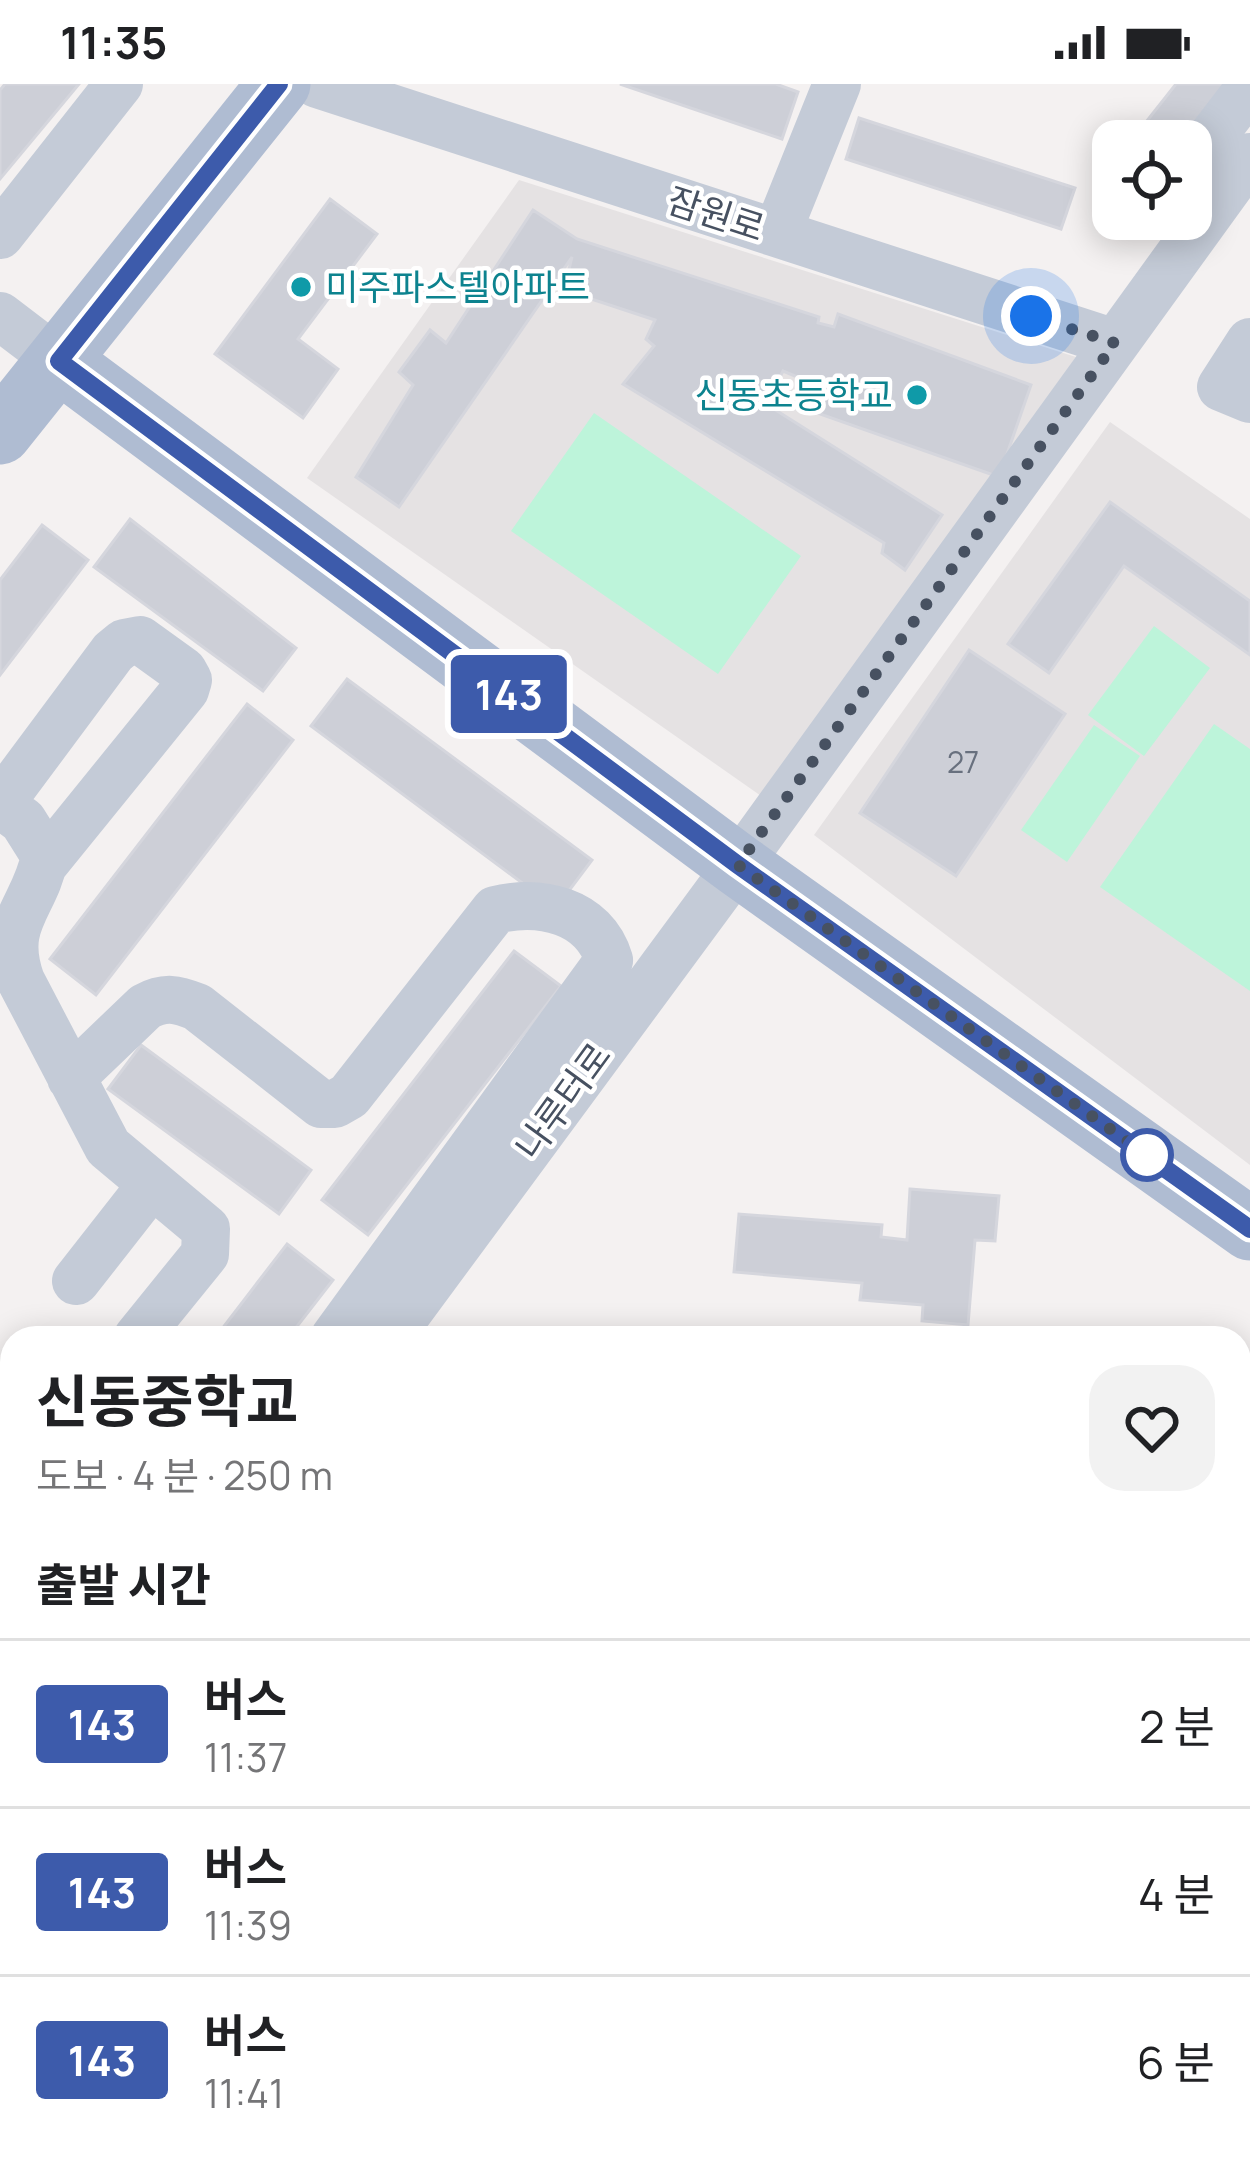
<!DOCTYPE html>
<html lang="ko">
<meta charset="utf-8">
<style>
body{margin:0;font-family:Manrope,"Noto Sans KR",sans-serif;background:#f2f2f2;color:#202124;height:100vh;display:flex;flex-direction:column;font-size:45px;white-space:nowrap}
*{box-sizing:border-box;margin:0}
p{font-size:39px;color:#757577}
.icon{flex:none;width:66px;height:66px;fill:none;stroke:currentColor;stroke-width:2;stroke-linecap:round;stroke-linejoin:round}
.map{position:relative;flex:1;overflow:hidden}
.sheet{position:absolute;left:0px;top:1242px;width:1251px;height:843px;display:flex;flex-direction:column;background:#fff;border-radius:36px 36px 0 0;box-shadow:0 6px 30px #0003}
.sheet>*{flex:none}
.badge{padding:0 24px;border-radius:9px;font-size:42px;line-height:78px}
.controls{position:absolute;left:1092px;top:36px;display:grid;gap:24px}
.controls a{display:grid;place-items:center;width:120px;height:120px;border-radius:24px;background:#fff;box-shadow:0 6px 30px #0003;font-size:60px}
.you{position:absolute;width:60px;height:60px;margin:-30px;border:9px solid #fff;border-radius:50%;background:#1a73e8;box-shadow:0 0 0 18px #1a73e833}
.map>.badge{position:absolute;translate:-50% -50%;box-shadow:0 0 0 6px #fff}
h2{padding:0 36px;font-size:45px;line-height:108px}
.round{display:grid;place-items:center;flex:none;width:126px;height:126px;border-radius:36px;background:#f2f2f2}
.headline{display:flex;align-items:center;justify-content:space-between;height:204px;padding:0 36px}
h1{font-size:57px;font-weight:700;line-height:90px}
ul{padding:0;list-style:none}
li{display:flex;align-items:center;gap:36px;height:168px;padding:0 36px;border-top:3px solid #e0e0e0}
li div{flex:1}
li b{display:block;font-size:45px}
li em{font-style:normal}
li .badge{min-width:132px;font-weight:700;text-align:center}
.status{display:flex;justify-content:space-between;align-items:center;height:84px;padding:0 60px;background:#fff;direction:ltr}
.status svg{height:33px;fill:currentColor}
.map>svg:first-child{display:block}
.education{fill:#e5e2e3}
.green{fill:#bdf4da}
.building{fill:#cdcfd7;stroke:#d5d6dd;stroke-width:3}
.lines{fill:none;stroke-linecap:round;stroke-linejoin:round}
.minor{stroke:#c4cbd7;stroke-width:48}
.major{stroke:#afbcd2;stroke-width:63}
.line-casing{stroke:#fff;stroke-width:27}
.line{stroke:#3d5bab;stroke-width:18}
.walk{stroke:#475161;stroke-width:12;stroke-dasharray:0 21.6}
.culture-dot{fill:#0f9aa8;stroke:#fff;stroke-width:4.5}
.stop-dot{fill:#fff;stroke:#3d5bab;stroke-width:6}
.labels{text-anchor:middle;stroke-width:9;stroke-linejoin:round;paint-order:stroke}
.number-label{font-size:30px;fill:#68707e}
.street-label{font-size:36px;fill:#475161;stroke:#fff}
.culture-label{font-size:36px;fill:#0d838f;stroke:#fff;text-anchor:start}
</style>
<div class="status"><b>11:35</b><svg viewBox="0 0 49 12"><path d="M0 12V9h3v3zM5 12V6h3v6zM10 12V3h3v9zM15 12V0h3v12zM26 1h20v11H26zM47 4h2v5h-2z"/></svg></div>
<div class="map">
<svg width="1250" height="2084" viewBox="0 0 1250 2084">
<rect width="100%" height="100%" fill="#f4f1f1"/>
<path class="education" d="M 519,96 L 1076,273 L 764,714 L 307,394 Z
M 1110,338 L 1250,435 L 1250,1081 L 814,751 Z"/>
<path class="green" d="M 594,329 L 801,472 L 718,590 L 511,447 Z
M 1154,542 L 1210,584 L 1144,672 L 1088,631 Z
M 1214,640 L 1250,665 L 1250,907 L 1100,803 Z
M 1094,641 L 1140,672 L 1067,778 L 1021,746 Z
M 163,2073 L 512,2073 L 502,2084 L 155,2084 Z"/>
<path class="building" d="M 5,0 L 79,0 L 0,95 L 0,6 Z
M 620,0 L 776,0 L 798,8 L 782,55 Z
M 1176,0 L 1232,0 L 1188,57 L 1131,57 Z
M 859,34 L 1075,104 L 1061,145 L 846,75 Z
M 330,115 L 377,150 L 298,255 L 338,285 L 303,334 L 215,270 Z
M 533,126 L 577,155 L 819,233 L 818,239 L 834,243 L 838,230 L 1031,301 L 999,393 L 800,323 L 812,299 L 783,287 L 766,320 L 942,431 L 905,486 L 882,469 L 884,459 L 623,300 L 654,262 L 646,255 L 655,236 L 564,206 L 572,173 L 399,423 L 356,393 L 413,301 L 399,288 L 430,246 L 446,259 Z
M 1110,418 L 1250,517 L 1250,571 L 1124,482 L 1049,589 L 1008,560 Z
M 130,435 L 296,564 L 263,607 L 94,483 Z
M 42,441 L 88,476 L 0,591 L 0,496 Z
M 969,566 L 1065,630 L 956,792 L 860,729 Z
M 347,595 L 592,776 L 556,824 L 311,642 Z
M 247,620 L 293,656 L 96,911 L 50,875 Z
M 514,867 L 561,902 L 368,1151 L 322,1116 Z
M 141,961 L 311,1086 L 279,1130 L 108,1005 Z
M 910,1105 L 999,1112 L 995,1157 L 975,1156 L 968,1241 L 922,1237 L 923,1221 L 860,1216 L 862,1199 L 734,1188 L 739,1130 L 882,1141 L 881,1153 L 907,1156 Z
M 287,1160 L 333,1196 L 288,1254 L 215,1254 Z
M 1239,1436 L 1250,1439 L 1250,1514 L 1239,1511 Z
M 1239,1869 L 1250,1870 L 1250,2004 L 1239,2003 Z
M 12,1977 L 15,2073 L 6,2084 L 0,2084 L 0,1992 Z"/>
<g class="lines">
<path class="minor" d="M 317,0 L 1115,259
M 1191,80 L 1250,3
M 777,149 L 837,0
M 0,151 L 119,0
M 0,232 L 59,277
M 1250,258 L 1221,303 L 1250,315
M 44,780 L 185,606 L 188,596 L 183,587 L 140,556 L 124,559 L 113,568 L 0,720 L 23,737 L 45,772 C 35,824 0,838 21,897 L 108,1063 L 206,1145 L 205,1170 L 137,1254
M 71,994 L 145,923 C 165,912 177,915 197,923 L 321,1020 L 335,1020 L 349,1012 L 495,826 C 540,815 594,826 609,876 L 334,1254
M 76,1197 L 152,1100
M 389,1254 L 738,781 L 1250,73
M 0,1424 L 12,1409
M 0,1500 L 12,1510
M 0,1568 L 12,1578
M 0,1869 L 12,1854
M 688,2073 L 701,2084
M 60,2084 L 68,2073"/>
<path class="major" d="M 59,277 L 738,781 L 1250,1145
M 0,349 L 279,0"/>
</g>
<g class="lines">
<defs>
<path id="line" d="M 279,0 L 59,277 L 738,781 L 1250,1145"/>
</defs>
<use href="#line" class="line-casing"/>
<use href="#line" class="line"/>
<path class="walk" d="M 1031,232 L 1115,259 L 738,781 L 1147,1071"/>
</g>
<g class="culture-dot">
<circle cx="301" cy="203" r="12"/>
<circle cx="917" cy="311" r="12"/>
</g>
<circle class="stop-dot" cx="1147" cy="1071" r="24"/>
<g class="labels">
<g class="number-label">
<text x="963" y="689">27</text>
</g>
<g class="street-label">
<text transform="translate(716 130) rotate(18)" y="13">잠원로</text>
<text transform="translate(563 1017) rotate(-54)" y="13">나루터로</text>
</g>
<g class="culture-label">
<text x="325" y="216">미주파스텔아파트</text>
<text x="893" y="324" text-anchor="end">신동초등학교</text>
</g>
</g>
</svg>
<div class="controls">
<a><svg class="icon" aria-label="locate" viewBox="0 0 24 24"><circle cx="12" cy="12" r="6"/><path d="M12 2v4M12 18v4M2 12h4M18 12h4"/></svg></a>
</div>
<div class="you" style="left:1031px;top:232px"></div>
<b class="badge" style="left:509px;top:610px;background:#3d5bab;color:#fff">143</b>
<section class="sheet">
<div class="headline"><div><h1>신동중학교</h1><p>도보 · 4 분 · 250 m</p></div><a class="round"><svg class="icon" aria-label="heart" viewBox="0 0 24 24"><path d="M12 20l-8-8c-3-5 5-10 8-4 3-6 11-1 8 4z"/></svg></a></div>
<h2>출발 시간</h2>
<ul>
<li><span class="badge" style="background:#3d5bab;color:#fff">143</span><div><b>버스</b><p>11:37</p></div><em>2 분</em></li>
<li><span class="badge" style="background:#3d5bab;color:#fff">143</span><div><b>버스</b><p>11:39</p></div><em>4 분</em></li>
<li><span class="badge" style="background:#3d5bab;color:#fff">143</span><div><b>버스</b><p>11:41</p></div><em>6 분</em></li>
</ul>
</section>
</div>
